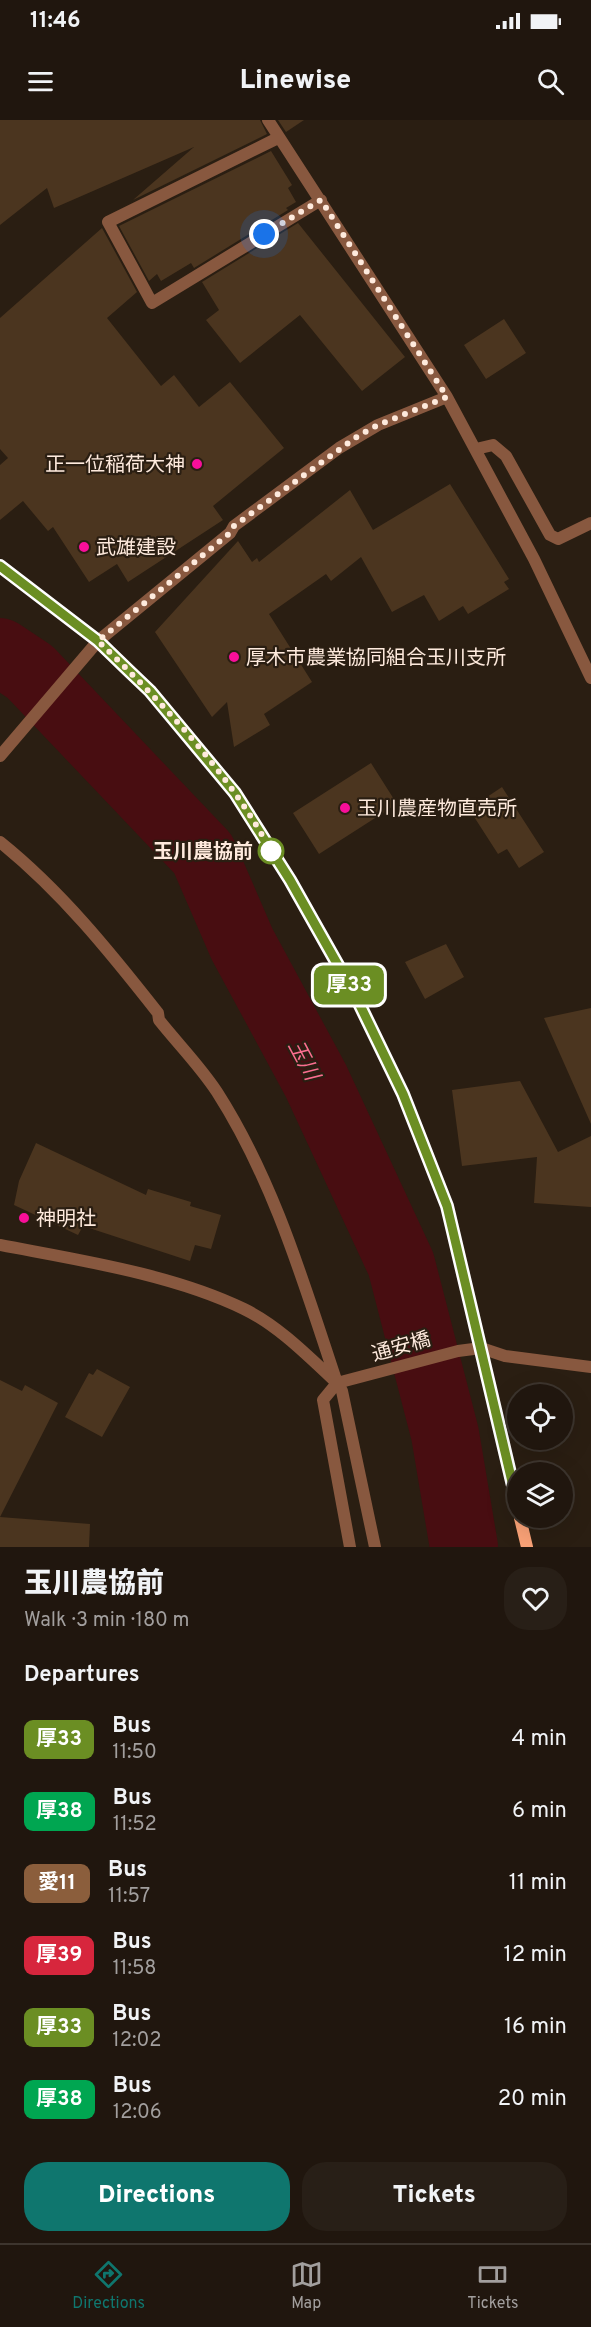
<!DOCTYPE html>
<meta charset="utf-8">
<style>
body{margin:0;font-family:Overpass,"Noto Sans JP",sans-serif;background:#281f17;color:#f1f3f6;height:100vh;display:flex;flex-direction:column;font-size:22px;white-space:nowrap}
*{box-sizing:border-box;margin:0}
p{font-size:20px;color:#a29f9e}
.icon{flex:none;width:33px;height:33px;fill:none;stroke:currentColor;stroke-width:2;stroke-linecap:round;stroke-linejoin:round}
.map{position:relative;height:1427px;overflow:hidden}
.panel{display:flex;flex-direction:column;background:#20160e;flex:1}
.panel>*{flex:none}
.badge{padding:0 12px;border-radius:9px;font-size:21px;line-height:39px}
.tools{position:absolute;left:507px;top:1264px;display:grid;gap:12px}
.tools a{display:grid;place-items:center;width:66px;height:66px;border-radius:50%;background:#20160e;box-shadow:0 6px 24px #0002,0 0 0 2px #3d352e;font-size:30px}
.you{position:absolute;width:30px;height:30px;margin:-15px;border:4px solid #fff;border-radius:50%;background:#1a73e8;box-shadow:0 0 0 9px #1a73e833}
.map>.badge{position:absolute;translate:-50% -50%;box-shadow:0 0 0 3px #fff}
h2{padding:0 24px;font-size:22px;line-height:54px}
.round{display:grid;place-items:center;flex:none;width:63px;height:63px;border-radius:24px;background:#281f17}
.headline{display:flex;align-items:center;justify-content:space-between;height:102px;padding:0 24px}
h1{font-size:28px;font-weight:800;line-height:45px}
.primary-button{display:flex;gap:12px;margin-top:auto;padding:12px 24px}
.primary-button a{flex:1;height:69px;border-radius:24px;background:#0f766e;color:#fff;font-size:24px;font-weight:800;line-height:69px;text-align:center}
.primary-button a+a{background:#281f17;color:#f1f3f6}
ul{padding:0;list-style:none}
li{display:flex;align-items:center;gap:18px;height:72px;padding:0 24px}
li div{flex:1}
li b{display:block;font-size:22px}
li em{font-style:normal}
li .badge{min-width:66px;font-weight:700;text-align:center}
.status{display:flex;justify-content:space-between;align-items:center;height:42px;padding:0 30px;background:#20160e;direction:ltr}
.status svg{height:16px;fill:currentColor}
header{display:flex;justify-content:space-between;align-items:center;height:78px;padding:0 24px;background:#20160e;font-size:27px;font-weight:800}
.tab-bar{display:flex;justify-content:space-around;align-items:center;height:84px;border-top:2px solid #3d352e;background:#20160e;font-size:16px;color:#a29f9e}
.tab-bar a{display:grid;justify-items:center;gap:3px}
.tab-bar .active{color:#0f766e}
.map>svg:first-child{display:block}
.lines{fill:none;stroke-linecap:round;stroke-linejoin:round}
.river{stroke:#480d11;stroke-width:68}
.building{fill:#4b351f}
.street{stroke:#88583f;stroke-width:12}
.secondary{stroke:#faa277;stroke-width:12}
.line-casing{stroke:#fff;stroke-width:14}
.line{stroke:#6b8e23;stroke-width:9}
.walk{stroke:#feeadd;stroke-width:6;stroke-dasharray:0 10.8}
.poi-dot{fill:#f70f99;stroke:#2a1e12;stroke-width:2}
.stop-dot{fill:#fff;stroke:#6b8e23;stroke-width:3}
.labels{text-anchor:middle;stroke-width:4.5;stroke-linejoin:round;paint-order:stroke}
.poi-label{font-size:20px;fill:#feeadd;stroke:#2a1e12;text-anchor:start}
.stop-label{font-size:20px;font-weight:bold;fill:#feeadd;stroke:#2a1e12;text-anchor:end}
.street-label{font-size:20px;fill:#feeadd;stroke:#2a1e12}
.water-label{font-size:21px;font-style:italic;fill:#fa6e8f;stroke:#2a1e12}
</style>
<div class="status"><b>11:46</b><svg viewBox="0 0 49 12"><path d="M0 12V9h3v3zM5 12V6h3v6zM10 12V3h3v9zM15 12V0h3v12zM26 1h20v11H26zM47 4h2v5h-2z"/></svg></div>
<header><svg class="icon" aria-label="menu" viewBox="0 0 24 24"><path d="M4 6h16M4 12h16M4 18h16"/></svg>Linewise<svg class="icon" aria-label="search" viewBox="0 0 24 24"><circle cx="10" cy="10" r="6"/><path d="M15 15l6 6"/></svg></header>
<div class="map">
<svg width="591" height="1427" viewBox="0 0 591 1427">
<rect width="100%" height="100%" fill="#2a1e12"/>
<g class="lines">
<path class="river" d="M 0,532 L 30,552 L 203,734 L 242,824 L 316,961 L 401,1144 L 445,1314 L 464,1427"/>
</g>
<path class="building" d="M 0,0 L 260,0 L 267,14 L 133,80 L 194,27 L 54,88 L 47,68 L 0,105 Z
M 278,0 L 304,0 L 286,12 Z
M 271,31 L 292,65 L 288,68 L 296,82 L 286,88 L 288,90 L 194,148 L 191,143 L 161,161 L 157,154 L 149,161 L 119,106 Z
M 298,103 L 405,237 L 362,271 L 300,195 L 240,243 L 206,200 L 219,190 L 202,162 Z
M 102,108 L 137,172 L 107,198 L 161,266 L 174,255 L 199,287 L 230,262 L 284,328 L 213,386 L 223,400 L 128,462 L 117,444 L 89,462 L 53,407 L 48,411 L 23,381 L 0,400 L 0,345 L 8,338 L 0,329 L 0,198 Z
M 504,199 L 526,233 L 486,259 L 464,225 Z
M 450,364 L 509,459 L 504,462 L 509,469 L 468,494 L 463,486 L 439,501 L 424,475 L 392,492 L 361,437 L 331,461 L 326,454 L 269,494 L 312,562 L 264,594 L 270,605 L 234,627 L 227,582 L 212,597 L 155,512 L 238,421 L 252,442 L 257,438 L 259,442 L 350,370 L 373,410 Z
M 371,643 L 397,684 L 319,734 L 293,693 Z
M 502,667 L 544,732 L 519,748 L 507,729 L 498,734 L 469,689 Z
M 446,824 L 464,857 L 425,879 L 405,842 Z
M 591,888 L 591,1004 L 544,898 Z
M 520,961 L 558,1032 L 591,1016 L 591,1087 L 534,1083 L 537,1037 L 462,1046 L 452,970 Z
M 36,1023 L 146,1075 L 148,1069 L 191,1082 L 190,1086 L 221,1095 L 211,1129 L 195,1125 L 190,1141 L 83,1106 L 78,1115 L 14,1085 L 19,1061 Z
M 97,1249 L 130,1267 L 102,1317 L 65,1297 L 89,1253 L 93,1255 Z
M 0,1260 L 22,1271 L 25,1265 L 58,1283 L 0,1397 L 90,1404 L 89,1427 L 0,1427 Z"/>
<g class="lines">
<path class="street" d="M 268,0 L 447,277
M 278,18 L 108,102 L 152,183 L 321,80
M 476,329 L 493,325 L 506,336 L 550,415 L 558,419 L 591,403
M 0,636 L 98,521 L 230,413 L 234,406 L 339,328 L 378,305 L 447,277 L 534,439 L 591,558
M 0,722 C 61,771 110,832 158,893 L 159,900 C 178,924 200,946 217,972 C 274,1061 304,1164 337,1263 L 342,1271 L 375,1427
M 0,1125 C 78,1140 172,1154 244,1189 C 279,1206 309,1237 337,1263 L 458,1231 L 481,1228 L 505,1236 L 591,1247
M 337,1263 L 323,1280 L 350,1427"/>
<path class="secondary" d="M 0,446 L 98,521 L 129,551 L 150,571 L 235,673 L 290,760 L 357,879 L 403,974 L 447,1086 L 518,1387
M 520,1398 L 527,1427"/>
</g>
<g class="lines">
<defs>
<path id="line" d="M 0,446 L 98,521 L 129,551 L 150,571 L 235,673 L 290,760 L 357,879 L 403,974 L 447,1086 L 518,1387"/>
</defs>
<use href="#line" class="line-casing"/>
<use href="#line" class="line"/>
<path class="walk" d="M 264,114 L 321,80 L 447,277 L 378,305 L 358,316 L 234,406 L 230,413 L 98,521 C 160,580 231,655 271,731"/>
</g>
<g class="poi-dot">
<circle cx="197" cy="344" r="6"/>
<circle cx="84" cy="427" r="6"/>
<circle cx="234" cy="537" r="6"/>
<circle cx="345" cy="688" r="6"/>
<circle cx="24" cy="1098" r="6"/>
</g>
<circle class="stop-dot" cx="271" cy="731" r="12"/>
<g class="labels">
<g class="poi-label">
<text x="185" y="351" text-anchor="end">正一位稲荷大神</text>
<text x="96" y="434">武雄建設</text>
<text x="246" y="544">厚木市農業協同組合玉川支所</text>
<text x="357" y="695">玉川農産物直売所</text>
<text x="36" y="1105">神明社</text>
</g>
<g class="stop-label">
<text x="253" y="738">玉川農協前</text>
</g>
<g class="street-label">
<text transform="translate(401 1226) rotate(-16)" y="7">通安橋</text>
</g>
<g class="water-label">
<text transform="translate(304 940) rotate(62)" y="7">玉川</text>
</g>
</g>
</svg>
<div class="tools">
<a><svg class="icon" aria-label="locate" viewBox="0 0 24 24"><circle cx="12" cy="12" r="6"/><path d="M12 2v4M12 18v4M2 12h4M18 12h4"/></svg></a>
<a><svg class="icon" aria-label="layers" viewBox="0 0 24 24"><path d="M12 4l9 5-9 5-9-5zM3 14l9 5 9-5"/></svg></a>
</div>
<div class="you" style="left:264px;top:114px"></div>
<b class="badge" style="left:349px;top:865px;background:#6b8e23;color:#fff">厚33</b>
</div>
<section class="panel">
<div class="headline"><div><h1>玉川農協前</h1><p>Walk · 3 min · 180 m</p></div><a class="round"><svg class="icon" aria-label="heart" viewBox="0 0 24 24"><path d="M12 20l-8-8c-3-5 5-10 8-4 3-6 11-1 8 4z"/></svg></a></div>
<h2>Departures</h2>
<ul>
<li><span class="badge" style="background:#6b8e23;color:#fff">厚33</span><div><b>Bus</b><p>11:50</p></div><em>4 min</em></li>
<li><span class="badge" style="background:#00a651;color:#fff">厚38</span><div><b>Bus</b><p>11:52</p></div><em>6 min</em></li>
<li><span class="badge" style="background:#8b5e3c;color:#fff">愛11</span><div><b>Bus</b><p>11:57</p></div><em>11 min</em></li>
<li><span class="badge" style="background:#d7263d;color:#fff">厚39</span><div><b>Bus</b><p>11:58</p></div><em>12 min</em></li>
<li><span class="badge" style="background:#6b8e23;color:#fff">厚33</span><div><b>Bus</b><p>12:02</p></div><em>16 min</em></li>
<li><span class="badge" style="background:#00a651;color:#fff">厚38</span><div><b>Bus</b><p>12:06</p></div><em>20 min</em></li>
</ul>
<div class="primary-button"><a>Directions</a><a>Tickets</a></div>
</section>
<nav class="tab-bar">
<a class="active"><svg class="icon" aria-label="directions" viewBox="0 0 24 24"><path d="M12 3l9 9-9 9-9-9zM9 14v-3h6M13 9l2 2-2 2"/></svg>Directions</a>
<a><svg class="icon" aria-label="map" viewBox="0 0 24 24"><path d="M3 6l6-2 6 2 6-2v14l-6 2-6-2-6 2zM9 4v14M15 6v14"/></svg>Map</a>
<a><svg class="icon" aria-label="tickets" viewBox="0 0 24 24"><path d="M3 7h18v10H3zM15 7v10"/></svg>Tickets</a>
</nav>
